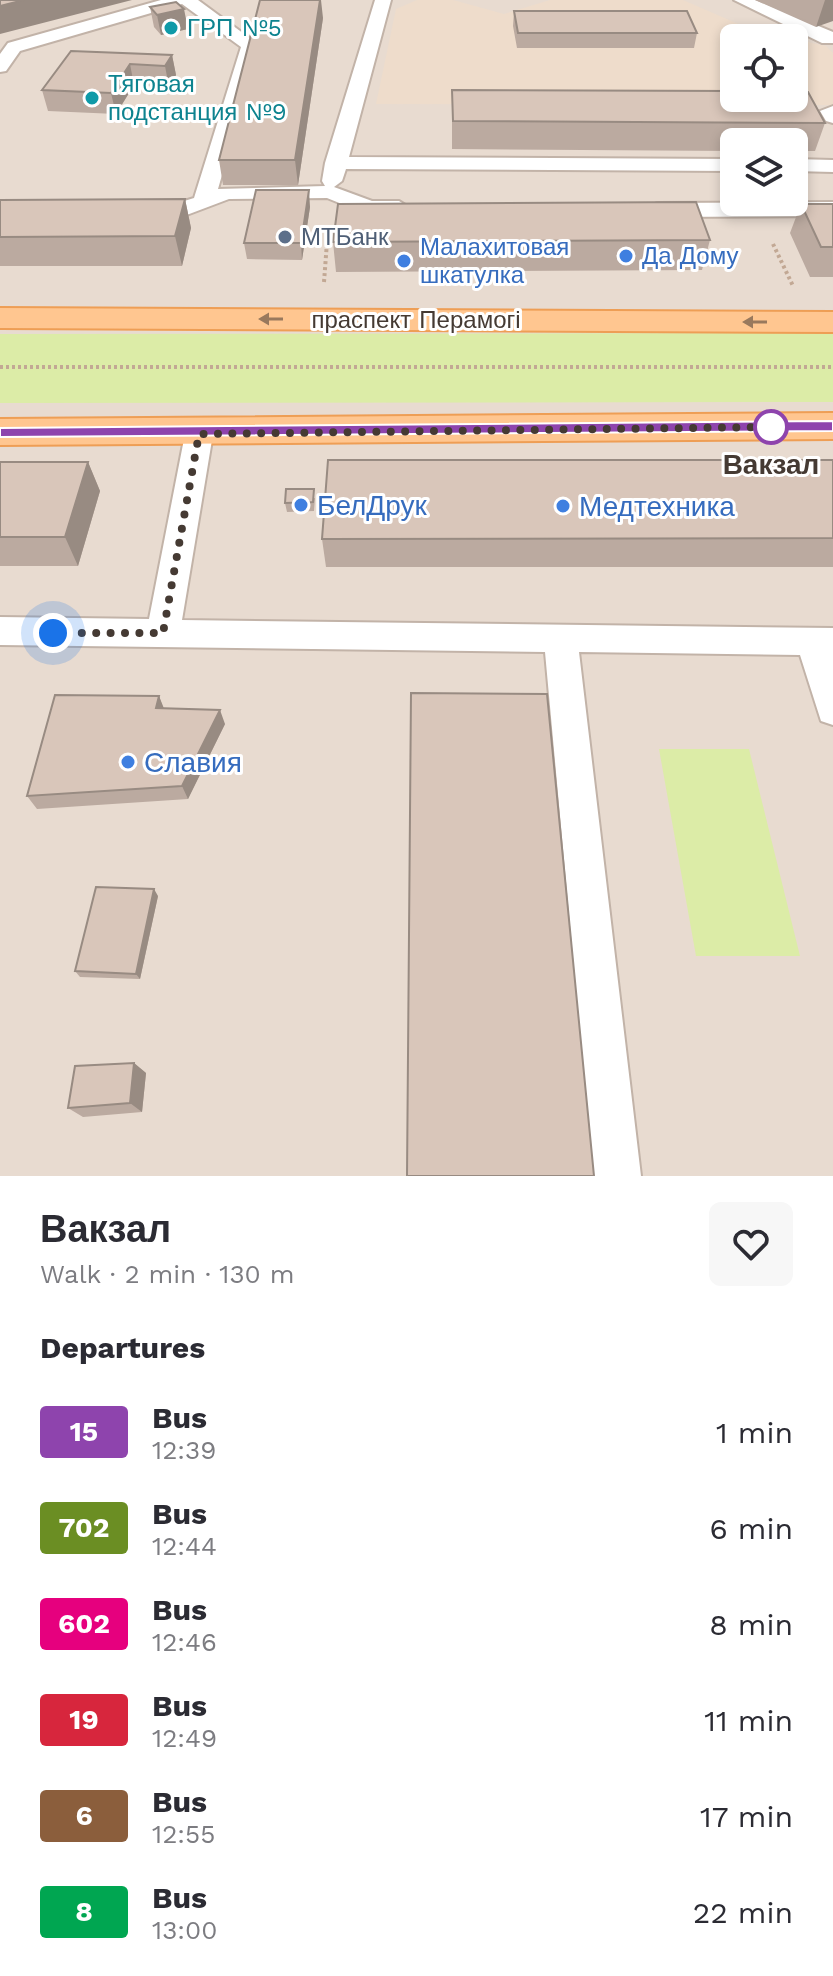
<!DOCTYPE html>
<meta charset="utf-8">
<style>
body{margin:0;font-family:"Work Sans",sans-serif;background:#f7f7f7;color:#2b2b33;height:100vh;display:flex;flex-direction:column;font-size:30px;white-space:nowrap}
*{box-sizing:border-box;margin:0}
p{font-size:26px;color:#7c7c81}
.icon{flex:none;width:44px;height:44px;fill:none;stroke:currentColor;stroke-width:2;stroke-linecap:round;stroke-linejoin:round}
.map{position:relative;height:1176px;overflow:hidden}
.drawer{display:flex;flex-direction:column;background:#fff;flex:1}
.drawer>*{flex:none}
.badge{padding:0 16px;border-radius:6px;font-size:28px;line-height:52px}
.buttons{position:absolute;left:720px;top:24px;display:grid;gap:16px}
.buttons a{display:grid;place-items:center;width:88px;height:88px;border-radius:12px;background:#fff;box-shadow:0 4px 12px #0003;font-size:40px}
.you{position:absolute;width:40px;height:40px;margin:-20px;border:6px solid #fff;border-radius:50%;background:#1a73e8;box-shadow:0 0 0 12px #1a73e833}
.map>.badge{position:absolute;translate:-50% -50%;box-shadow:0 0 0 4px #fff}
h2{padding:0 40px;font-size:30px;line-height:72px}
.round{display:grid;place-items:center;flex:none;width:84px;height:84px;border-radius:12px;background:#f7f7f7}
.summary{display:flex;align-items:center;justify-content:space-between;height:136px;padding:0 40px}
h1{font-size:38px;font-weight:600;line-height:60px}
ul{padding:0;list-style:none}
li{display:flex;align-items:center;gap:24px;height:96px;padding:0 40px}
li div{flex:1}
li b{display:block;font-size:30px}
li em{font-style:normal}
li .badge{min-width:88px;font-weight:700;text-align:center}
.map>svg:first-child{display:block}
.residential{fill:#e8dbd0;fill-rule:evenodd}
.education{fill:#eedccb}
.green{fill:#dceca7}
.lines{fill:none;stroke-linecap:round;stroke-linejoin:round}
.lane-casing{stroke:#c2b3a8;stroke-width:4}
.primary-casing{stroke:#ee9e55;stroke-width:4}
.path{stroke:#c2a894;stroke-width:4;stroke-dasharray:3 3;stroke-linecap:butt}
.lane{fill:#fff;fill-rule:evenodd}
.primary{fill:#ffc690;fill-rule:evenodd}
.wall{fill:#bbaaa0}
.shaded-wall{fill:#988b82}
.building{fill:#d9c6ba;stroke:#988b82;stroke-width:2}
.oneway{fill:#99795d}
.line{fill:#8e44ad;stroke:#fff;stroke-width:2}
.walk{stroke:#453a33;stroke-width:8;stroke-dasharray:0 14.4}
.culture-dot{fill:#0f9aa8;stroke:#fff;stroke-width:3}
.service-dot{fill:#5c6f8a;stroke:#fff;stroke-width:3}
.shop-dot{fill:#3f7fe0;stroke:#fff;stroke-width:3}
.stop-dot{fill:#fff;stroke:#8e44ad;stroke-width:4}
.labels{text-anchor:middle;stroke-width:6;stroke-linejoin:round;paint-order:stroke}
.far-culture-label{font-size:24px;fill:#0d838f;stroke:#fff;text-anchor:start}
.far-service-label{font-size:24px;fill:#4e5e75;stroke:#fff;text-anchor:start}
.far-shop-label{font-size:24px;fill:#366cbe;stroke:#fff;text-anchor:start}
.far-street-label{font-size:24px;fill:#453a33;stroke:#fff}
.stop-label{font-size:28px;font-weight:bold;fill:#453a33;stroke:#fff}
.shop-label{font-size:28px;fill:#366cbe;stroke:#fff;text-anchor:start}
</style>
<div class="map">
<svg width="833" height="1176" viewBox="0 0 833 1176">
<rect width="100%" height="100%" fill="#f3eae3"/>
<path class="residential" d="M 0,0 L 833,0 L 833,1176 L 0,1176 ZM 734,38 L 794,38 L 794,98 L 734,98 ZM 734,142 L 794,142 L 794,202 L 734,202 Z"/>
<path class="education" d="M 417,0 L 453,0 L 504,14 L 550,0 L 683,0 L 759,33 L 787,38 L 734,38 L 734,98 L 794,98 L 794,39 L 826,46 L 833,53 L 833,105 L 376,104 L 396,9 Z"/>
<path class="green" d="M 833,333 L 833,402 L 0,403 L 0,334 Z
M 659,749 L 749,749 L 800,956 L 696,956 Z"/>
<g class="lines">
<defs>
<path id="lane" d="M 161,0 L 198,0 L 259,45 L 218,189 L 325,186 L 322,181 L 325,163 L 375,0 L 391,0 L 349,157 L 734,159 L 734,171 L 346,169 L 342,181 L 334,187 L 372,201 L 399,201 L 410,208 L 399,215 L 369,215 L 327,198 L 229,199 L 184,216 L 135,214 L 132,209 L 135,204 L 181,202 L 194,198 L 241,47 L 182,4 L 20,51 L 6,71 L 0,72 L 0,54 L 8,43 Z
M 734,0 L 755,0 L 833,32 L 833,43 L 822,43 Z
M 833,106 L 833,123 L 826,121 L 820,111 Z
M 794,159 L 833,160 L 833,172 L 794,171 Z
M 833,202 L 833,216 L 657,217 L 646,210 L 657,203 Z
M 199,424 L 209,427 L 213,434 L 182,620 L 833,628 L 833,725 L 821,721 L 800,655 L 579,652 L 641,1176 L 593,1176 L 545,652 L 0,645 L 0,617 L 149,619 L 185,434 L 189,427 Z"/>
<path id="primary" d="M 0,308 L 833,312 L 833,332 L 0,328 Z
M 833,413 L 833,439 L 0,445 L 0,419 Z"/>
</defs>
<use href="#lane" class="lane-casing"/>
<use href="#primary" class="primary-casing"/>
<path class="path" d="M 773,244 L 793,286
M 324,282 L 328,229
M 0,367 L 833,367"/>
<use href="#lane" class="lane"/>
<use href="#primary" class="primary"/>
</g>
<path class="wall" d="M 755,0 L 833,0 L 816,27 Z
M 150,7 L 188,29 L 161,35 L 154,27 Z
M 514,11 L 697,33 L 694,48 L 517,48 L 513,26 Z
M 323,18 L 298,185 L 223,185 L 219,160 Z
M 71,51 L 172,55 L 176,75 L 169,87 L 134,85 L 116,114 L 48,111 L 42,90 Z
M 452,90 L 825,123 L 815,151 L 794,151 L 794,142 L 734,142 L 734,151 L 452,149 Z
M 185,199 L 191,228 L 182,266 L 0,266 L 0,200 Z
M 801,204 L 833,204 L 833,277 L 810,277 L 790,233 Z
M 310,207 L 302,260 L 247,259 L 244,243 Z
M 710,240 L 702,270 L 336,272 L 333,242 Z
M 833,460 L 833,567 L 326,567 L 322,539 Z
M 0,462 L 88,462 L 100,491 L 78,566 L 0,566 Z
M 315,498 L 314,511 L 287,512 L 285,503 Z
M 159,696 L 163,708 L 225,724 L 188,799 L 37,809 L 27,796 Z
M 158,896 L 140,979 L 80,977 L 75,971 Z
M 134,1063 L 146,1073 L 142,1112 L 83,1117 L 68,1108 Z"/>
<path class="shaded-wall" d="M 24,0 L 132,0 L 0,34 L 0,6 Z
M 320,0 L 321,0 L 323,18 L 298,185 L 295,160 Z
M 825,0 L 833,0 L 833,21 L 816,27 Z
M 184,9 L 188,29 L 161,35 L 157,15 Z
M 172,55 L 176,75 L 169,87 L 165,66 Z
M 130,64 L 134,85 L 116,114 L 111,93 Z
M 309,190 L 310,207 L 302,260 L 301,243 Z
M 185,199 L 191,228 L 182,266 L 175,236 Z
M 88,462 L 100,491 L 78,566 L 65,537 Z
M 159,696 L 165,711 L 156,708 Z
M 220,710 L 225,724 L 188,799 L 182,786 Z
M 154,889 L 158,896 L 140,979 L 136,974 Z
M 134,1063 L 146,1073 L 142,1112 L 130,1103 Z"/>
<path class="building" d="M 0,0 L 24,0 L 0,6 Z
M 260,0 L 320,0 L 295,160 L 219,160 Z
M 176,2 L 184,9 L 157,15 L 150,7 Z
M 514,11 L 687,11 L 697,33 L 518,33 Z
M 71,51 L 172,55 L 165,66 L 130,64 L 111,93 L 42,90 Z
M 452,90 L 734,91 L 734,98 L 794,98 L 794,92 L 808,92 L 825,123 L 453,121 Z
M 256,190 L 309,190 L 301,243 L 244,243 Z
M 185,199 L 175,236 L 0,237 L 0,200 Z
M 696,202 L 710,240 L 333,242 L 338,204 Z
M 801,204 L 833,204 L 833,247 L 821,247 Z
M 328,460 L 833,460 L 833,538 L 322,539 Z
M 0,462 L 88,462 L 65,537 L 0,537 Z
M 286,489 L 314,489 L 313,502 L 285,503 Z
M 411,693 L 547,694 L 594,1176 L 407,1176 Z
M 55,695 L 159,696 L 156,708 L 220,710 L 182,786 L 27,796 Z
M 96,887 L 154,889 L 136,974 L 75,971 Z
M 134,1063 L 130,1103 L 68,1108 L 75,1066 Z"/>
<defs><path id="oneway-solid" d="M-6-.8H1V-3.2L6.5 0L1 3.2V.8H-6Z" transform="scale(2)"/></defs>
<g class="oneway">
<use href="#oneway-solid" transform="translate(271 319) rotate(-180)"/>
<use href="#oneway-solid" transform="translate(755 322) rotate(-180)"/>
</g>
<path class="line" d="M 833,421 L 833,431 L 0,437 L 0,428 Z"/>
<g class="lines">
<path class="walk" d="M 53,633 L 163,633 L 199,434 L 771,427"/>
</g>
<g class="culture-dot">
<circle cx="171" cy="28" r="8"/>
<circle cx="92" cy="98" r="8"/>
</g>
<circle class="service-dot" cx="285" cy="237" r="8"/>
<g class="shop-dot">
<circle cx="626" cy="256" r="8"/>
<circle cx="404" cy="261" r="8"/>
<circle cx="301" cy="505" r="8"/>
<circle cx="563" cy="506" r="8"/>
<circle cx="128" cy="762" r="8"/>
</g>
<circle class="stop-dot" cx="771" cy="427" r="16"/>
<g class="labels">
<g class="far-culture-label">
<text x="187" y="36">ГРП №5</text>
<text x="108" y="92">Тяговая<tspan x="108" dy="28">подстанция №9</tspan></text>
</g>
<g class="far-service-label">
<text x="301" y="245">МТБанк</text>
</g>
<g class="far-shop-label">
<text x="420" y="255">Малахитовая<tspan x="420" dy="28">шкатулка</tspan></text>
<text x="642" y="264">Да Дому</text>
</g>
<g class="far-street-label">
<text x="416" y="328">праспект Перамогі</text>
</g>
<g class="stop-label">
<text x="771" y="474">Вакзал</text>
</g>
<g class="shop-label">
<text x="317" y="515">БелДрук</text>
<text x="579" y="516">Медтехника</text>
<text x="144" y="772">Славия</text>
</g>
</g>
</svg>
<div class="buttons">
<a><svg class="icon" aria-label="locate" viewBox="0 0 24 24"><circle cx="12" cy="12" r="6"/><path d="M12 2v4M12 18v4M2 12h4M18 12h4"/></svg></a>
<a><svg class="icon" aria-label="layers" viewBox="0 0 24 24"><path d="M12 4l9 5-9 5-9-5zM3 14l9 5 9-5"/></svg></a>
</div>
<div class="you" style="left:53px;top:633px"></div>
</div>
<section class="drawer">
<div class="summary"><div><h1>Вакзал</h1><p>Walk · 2 min · 130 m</p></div><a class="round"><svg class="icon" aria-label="heart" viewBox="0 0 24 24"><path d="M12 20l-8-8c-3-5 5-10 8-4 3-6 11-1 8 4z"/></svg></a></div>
<h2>Departures</h2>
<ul>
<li><span class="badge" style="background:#8e44ad;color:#fff">15</span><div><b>Bus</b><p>12:39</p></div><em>1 min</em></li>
<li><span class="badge" style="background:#6b8e23;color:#fff">702</span><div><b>Bus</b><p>12:44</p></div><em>6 min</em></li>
<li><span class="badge" style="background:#e6007e;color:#fff">602</span><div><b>Bus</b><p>12:46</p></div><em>8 min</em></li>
<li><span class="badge" style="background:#d7263d;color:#fff">19</span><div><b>Bus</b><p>12:49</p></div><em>11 min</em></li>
<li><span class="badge" style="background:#8b5e3c;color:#fff">6</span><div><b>Bus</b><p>12:55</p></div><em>17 min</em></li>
<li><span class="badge" style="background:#00a651;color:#fff">8</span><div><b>Bus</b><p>13:00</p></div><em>22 min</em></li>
</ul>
</section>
